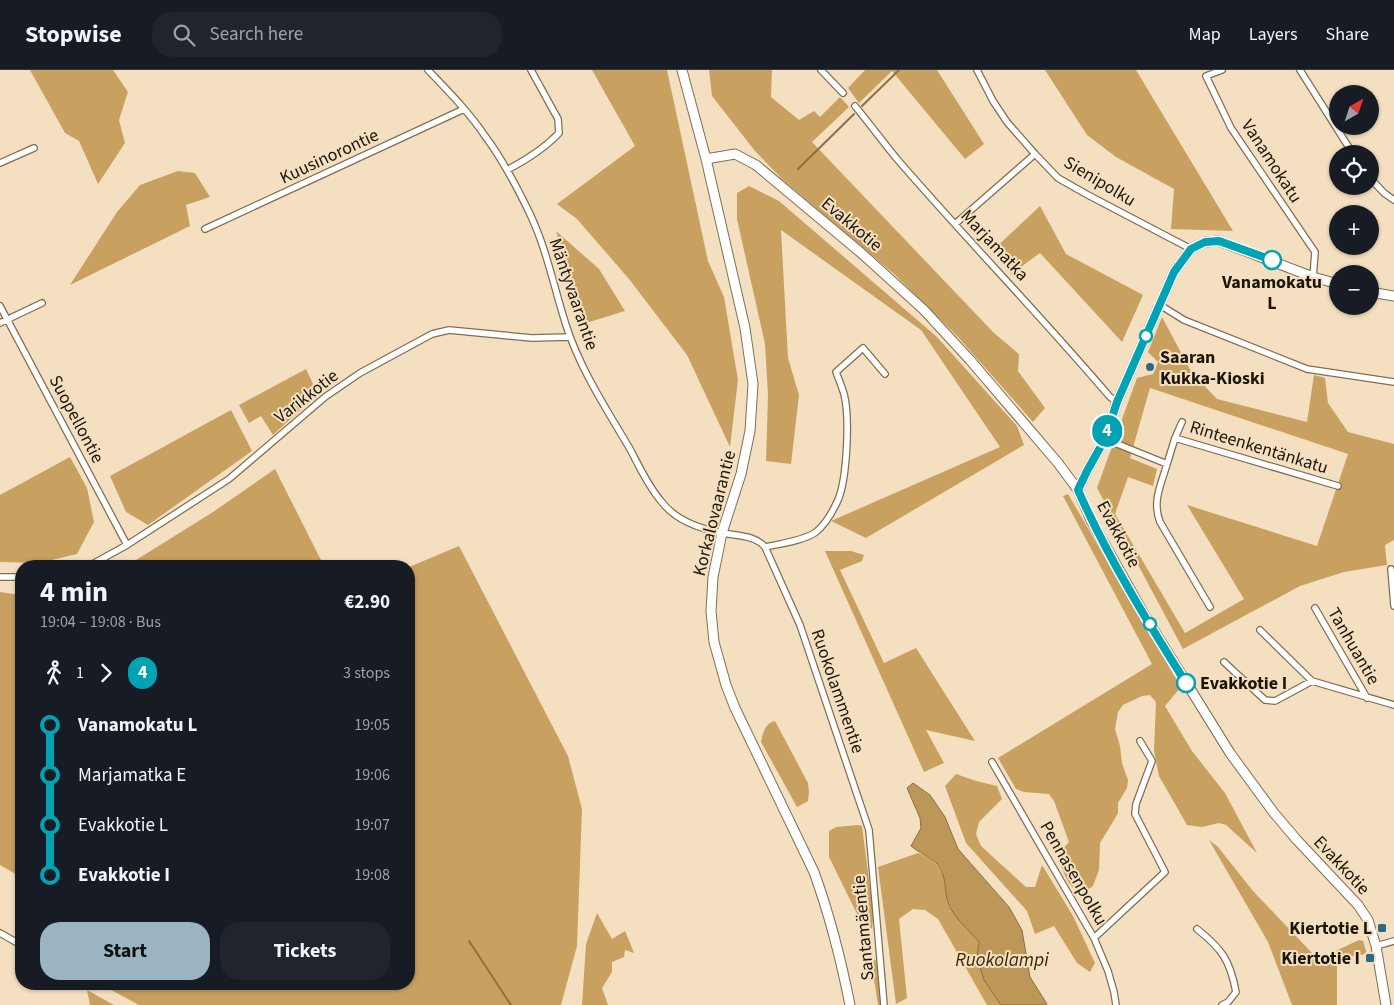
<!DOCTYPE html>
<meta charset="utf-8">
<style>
body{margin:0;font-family:"Source Sans 3",sans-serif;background:#20242c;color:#f1f3f6;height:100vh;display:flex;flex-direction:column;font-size:19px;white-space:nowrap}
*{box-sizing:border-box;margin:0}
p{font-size:16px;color:#9ea1a6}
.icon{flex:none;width:28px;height:28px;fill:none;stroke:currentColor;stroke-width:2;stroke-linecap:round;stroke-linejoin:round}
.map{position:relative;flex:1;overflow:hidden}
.drawer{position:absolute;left:15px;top:490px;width:400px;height:430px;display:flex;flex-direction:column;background:#171b24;border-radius:20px;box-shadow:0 1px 4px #0004}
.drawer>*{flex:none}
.badge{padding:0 10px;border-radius:16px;font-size:18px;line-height:32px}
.needle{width:32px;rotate:39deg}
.fabs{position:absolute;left:1329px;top:15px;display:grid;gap:10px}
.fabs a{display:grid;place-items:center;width:50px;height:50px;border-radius:50%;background:#171b24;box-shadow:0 1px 4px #0004;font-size:25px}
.map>.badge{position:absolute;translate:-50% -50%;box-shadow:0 0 0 2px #fff}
.legs{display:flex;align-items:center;gap:8px;height:55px;padding:0 25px;font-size:16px}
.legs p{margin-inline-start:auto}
.head{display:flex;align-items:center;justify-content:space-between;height:85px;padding:0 25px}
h1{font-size:28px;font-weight:700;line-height:38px}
.cta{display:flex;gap:10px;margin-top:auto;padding:10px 25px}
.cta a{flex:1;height:58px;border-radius:20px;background:#9ab4c2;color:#111;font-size:20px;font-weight:700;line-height:58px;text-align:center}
.cta a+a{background:#20242c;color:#f1f3f6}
ul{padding:0 25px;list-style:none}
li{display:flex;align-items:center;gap:18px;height:50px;font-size:19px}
li i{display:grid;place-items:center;width:8px;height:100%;margin:0 6px;background:currentColor}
li i::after{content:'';width:12px;height:12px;margin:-6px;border:4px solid;border-radius:50%;background:#171b24}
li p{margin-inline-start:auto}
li:first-child i{background:linear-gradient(#0000 50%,currentColor 0)}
li:last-child i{background:linear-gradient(currentColor 50%,#0000 0)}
header{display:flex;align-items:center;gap:30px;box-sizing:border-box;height:70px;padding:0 25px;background:#171b24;border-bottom:1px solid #363941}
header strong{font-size:24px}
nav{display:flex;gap:28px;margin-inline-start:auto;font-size:18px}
.search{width:350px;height:45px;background:#20242c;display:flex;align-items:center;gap:12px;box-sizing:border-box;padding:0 18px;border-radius:20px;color:#9ea1a6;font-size:19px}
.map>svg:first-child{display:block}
.forest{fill:#c8a161;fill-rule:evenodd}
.water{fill:#bd9757;stroke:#8d7040}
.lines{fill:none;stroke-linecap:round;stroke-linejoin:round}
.stream{stroke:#8d7040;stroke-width:2}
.street-casing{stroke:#806e51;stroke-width:8}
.secondary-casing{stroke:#806e51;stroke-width:11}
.street{stroke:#fff;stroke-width:5.5}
.secondary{stroke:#fff;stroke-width:9}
.line-1-casing{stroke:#fff;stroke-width:11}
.line-1{stroke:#00a3b4;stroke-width:8}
.stop-1-dot{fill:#fff;stroke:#00a3b4;stroke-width:2.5}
.poi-dot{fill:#2f6882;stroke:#f4e0c0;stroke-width:2}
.labels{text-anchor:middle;stroke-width:4;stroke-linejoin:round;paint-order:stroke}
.street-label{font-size:18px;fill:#1c1509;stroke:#f4e0c0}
.stop-label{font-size:18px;font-weight:bold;fill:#1c1509;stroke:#f4e0c0}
.poi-label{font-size:18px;font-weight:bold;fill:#1c1509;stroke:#f4e0c0;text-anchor:end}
.water-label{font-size:19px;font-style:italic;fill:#372709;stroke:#f4e0c0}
</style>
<header>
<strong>Stopwise</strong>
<div class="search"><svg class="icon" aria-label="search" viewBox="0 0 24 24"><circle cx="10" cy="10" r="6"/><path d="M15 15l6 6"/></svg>Search here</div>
<nav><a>Map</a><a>Layers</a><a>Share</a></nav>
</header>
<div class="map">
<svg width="1394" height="935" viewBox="0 0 1394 935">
<rect width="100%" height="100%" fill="#f4e0c0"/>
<path class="forest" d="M 30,0 L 113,0 L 128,22 L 119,50 L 125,73 L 98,114 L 79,71 L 65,63 Z
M 592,0 L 667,0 L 708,191 L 724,227 L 738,310 L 730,377 L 687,285 L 629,209 L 577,149 L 557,134 L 635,76 Z
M 709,0 L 772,0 L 771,27 L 799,50 L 814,41 L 820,47 L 840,27 L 849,37 L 812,72 L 994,263 L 1019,284 L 1018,301 L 1045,338 L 1033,352 L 958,267 L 894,204 L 782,109 L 755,81 L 712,26 Z
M 865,0 L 937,0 L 984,74 L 965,89 L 892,1 L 859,33 L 848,18 Z
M 1045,0 L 1136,0 L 1233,161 L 1171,159 L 1174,119 L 1116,87 L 1087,65 Z
M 178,101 L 195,103 L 210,127 L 186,135 L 190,156 L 70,215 L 117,142 L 140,115 Z
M 749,116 L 779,131 L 937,267 L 1017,356 L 1024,375 L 866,468 L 831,451 L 1000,377 L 921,260 L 781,160 L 788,288 L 799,325 L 791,394 L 766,391 L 768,325 L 765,274 L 737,149 L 737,123 Z
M 1040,136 L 1066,184 L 1143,225 L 1122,272 L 1040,183 L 1011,204 L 992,181 Z
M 556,161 L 599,199 L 625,241 L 586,253 Z
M 1162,247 L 1192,303 L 1217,329 L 1307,352 L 1314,305 L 1325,308 L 1328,333 L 1348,362 L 1394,374 L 1394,470 L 1385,475 L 1387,495 L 1344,502 L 1300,516 L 1183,579 L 1097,418 L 1137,308 L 1153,304 L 1158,292 L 1148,282 ZM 1150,318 L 1348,384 L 1317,476 L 1187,435 L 1244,529 L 1185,563 L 1115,444 L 1128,407 L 1153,416 L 1157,399 L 1130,388 Z
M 306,299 L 318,324 L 273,365 L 261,346 L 249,353 L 239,335 Z
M 231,340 L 252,381 L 148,455 L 126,442 L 110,406 Z
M 70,387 L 87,418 L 94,452 L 77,484 L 39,493 L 0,492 L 0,425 Z
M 275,399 L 324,496 L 120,496 L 136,490 L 213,442 Z
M 1068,424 L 1181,617 L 1165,636 L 1192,681 L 1225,723 L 1257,783 L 1226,755 L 1219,753 L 1202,757 L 1187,755 L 1159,706 L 1154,681 L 1156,632 L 1150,625 L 1142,626 L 1123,635 L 1118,642 L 1115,659 L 1120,676 L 1122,693 L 1128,710 L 1127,718 L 1118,733 L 1118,743 L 1114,750 L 1100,773 L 1099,800 L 1093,816 L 1086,821 C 1083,821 1080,821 1077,820 C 1066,815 1061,795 1058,784 L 1069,772 L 1054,731 L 1049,724 L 1024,722 L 1016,719 L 998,688 L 1152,594 L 1063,426 Z
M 459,476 L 568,686 L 582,739 L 577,876 L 561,935 L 139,935 L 100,914 L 409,914 L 409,497 Z
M 825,481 L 851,481 L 864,485 L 862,491 L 840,500 L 884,593 L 916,578 L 975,671 L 926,660 L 944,693 L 924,702 Z
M 0,522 L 21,525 L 21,807 L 0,795 Z
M 775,651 L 808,713 L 809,722 L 808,731 L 797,737 L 761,672 C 763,663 765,653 775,651 Z
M 956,704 L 976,711 L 997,716 L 1002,729 L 979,752 L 976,764 L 981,776 L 1026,817 L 1035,817 L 1042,795 L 1073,846 L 1095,893 L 1090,902 L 1077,893 L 1054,856 L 1035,864 L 1027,841 L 966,773 L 945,716 Z
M 858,755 L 862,756 L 872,834 L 873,848 L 872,858 L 868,860 L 862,854 L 829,787 L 829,761 L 836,757 Z
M 1209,770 L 1218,777 L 1253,821 L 1312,883 L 1329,884 L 1359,870 L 1363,871 L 1367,884 L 1337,888 L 1337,935 L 1292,935 L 1268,872 Z
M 918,783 C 937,790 944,801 947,820 C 947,825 947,831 949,836 C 956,849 969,860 979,872 L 977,888 L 1001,935 L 987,935 L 938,849 L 925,840 L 913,839 L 899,849 L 907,928 L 896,934 L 878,797 Z
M 597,843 L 612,869 L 625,861 L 634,883 L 625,880 L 624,887 L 612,892 L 612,902 L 602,918 L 608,935 L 582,935 L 586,874 Z
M 874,889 L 876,891 L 882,935 L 878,935 L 872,897 Z
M 87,920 L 114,935 L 90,935 Z"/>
<path class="water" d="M 913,713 L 930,725 L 945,747 L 958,779 L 1009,837 L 1022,860 L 1030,907 L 1047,934 L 1045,935 L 1001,935 L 984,910 L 977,888 L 979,872 C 969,860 955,849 949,835 C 943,822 948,806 937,794 C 929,786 919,783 911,776 L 921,758 L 920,748 L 907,718 Z"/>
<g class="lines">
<path class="stream" d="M 862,36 L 899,0
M 798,99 L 854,44
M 469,871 L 511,935"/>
<defs>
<path id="street" d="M 428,0 C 448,21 469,42 485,66 C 503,90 517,117 530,144 C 547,180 554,218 566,255 C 580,299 607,340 630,379 C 639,396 648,416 661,431 C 675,450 700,459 723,463 C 737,466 755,465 765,477 C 779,474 806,470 816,462 C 826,454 833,441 838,430 C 847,409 850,347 844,324 C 842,317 839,310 836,302 L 863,278 L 885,304
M 821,0 L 843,23
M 977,0 L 993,31 L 1007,52 L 1035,84 L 1058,108 L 1086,124 L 1191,179
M 1222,0 L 1206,6 L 1231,58 L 1315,182 L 1313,207
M 1300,0 L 1353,84
M 855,36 C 869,53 883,72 897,89 C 967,170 1041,246 1110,327 L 1117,332
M 0,93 L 34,78
M 507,100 C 526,90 545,78 559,63 L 558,49 L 531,0
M 1370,108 L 1384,123 L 1394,130
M 955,154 L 1035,84
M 205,159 L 464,39
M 1160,235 L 1184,250 L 1307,299 L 1394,312
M 0,236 L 127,475
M 0,253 L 42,233
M 1175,368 L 1182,352
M 1105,369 L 1167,394 L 1175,368 L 1338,416
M 1167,394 C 1161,415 1152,431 1160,452 L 1210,537
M 765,477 L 800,555 L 869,760 L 884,935
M 89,496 L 127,475 L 229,409 L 325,327 L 360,303 L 432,264 L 449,260 L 532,268 L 570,267
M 1391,499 L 1394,536
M 0,507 L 21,507
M 1315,538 L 1367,628
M 1260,560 L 1312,611
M 1224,592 L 1265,630 L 1275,631 L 1312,611 L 1394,635
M 992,692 L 1094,868 L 1108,901 L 1114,922 L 1116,935
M 1197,859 C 1222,879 1230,890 1236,922 L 1228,932 L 1222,935
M 0,863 L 21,875
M 1094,868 L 1165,802 L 1135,744 L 1136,734 L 1152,691 L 1140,671
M 1376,876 L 1394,871"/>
<path id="secondary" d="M 682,0 L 706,89 L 745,258 L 753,314 L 750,361 L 741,404 L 722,463 L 713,507 L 711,541 L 714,572 L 726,615 L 735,638 L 814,802 C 830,846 841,890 850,935
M 706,89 L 735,84 L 756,95 L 860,182 L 924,240 L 970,290 L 1058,393 L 1078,420 L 1091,450 L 1145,546 L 1230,683 L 1274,743 L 1296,769 L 1358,835 L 1368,850 L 1376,876 L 1386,935
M 1370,222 L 1394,226
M 1078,420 L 1087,401 L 1105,369 L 1117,332 L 1174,202 L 1191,179 L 1205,172 L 1219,171 L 1313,207 L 1338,214"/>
</defs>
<use href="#street" class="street-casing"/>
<use href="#secondary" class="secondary-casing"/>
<use href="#street" class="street"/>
<use href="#secondary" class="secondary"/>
</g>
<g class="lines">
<defs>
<path id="line-1" d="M 1186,613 C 1147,551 1108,488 1078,420 L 1087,401 L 1105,369 L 1117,332 L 1174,202 L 1191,179 L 1205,172 L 1219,171 L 1272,190"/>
</defs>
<use href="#line-1" class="line-1-casing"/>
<use href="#line-1" class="line-1"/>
</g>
<g class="stop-1-dot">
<circle cx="1272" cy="190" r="9"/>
<circle cx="1146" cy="266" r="6"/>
<circle cx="1150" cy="554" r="6"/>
<circle cx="1186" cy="613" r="9"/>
</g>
<g class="poi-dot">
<circle cx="1150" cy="297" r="5"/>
<rect x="1377" y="853" width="10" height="10" rx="2.5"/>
<rect x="1365" y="883" width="10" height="10" rx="2.5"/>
</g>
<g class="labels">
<g class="street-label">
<text transform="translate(329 86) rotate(-25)" y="6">Kuusinorontie</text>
<text transform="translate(1272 91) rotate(57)" y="6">Vanamokatu</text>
<text transform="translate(1100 111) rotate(31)" y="6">Sienipolku</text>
<text transform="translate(852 154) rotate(40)" y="6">Evakkotie</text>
<text transform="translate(995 175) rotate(47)" y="6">Marjamatka</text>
<text transform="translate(574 224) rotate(71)" y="6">Mäntyvaarantie</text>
<text transform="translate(306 326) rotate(-38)" y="6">Varikkotie</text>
<text transform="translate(77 349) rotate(62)" y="6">Suopellontie</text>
<text transform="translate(1259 377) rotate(17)" y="6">Rinteenkentänkatu</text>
<text transform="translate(714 443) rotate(-76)" y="6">Korkalovaarantie</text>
<text transform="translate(1119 464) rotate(62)" y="6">Evakkotie</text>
<text transform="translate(1354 576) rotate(60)" y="6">Tanhuantie</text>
<text transform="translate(838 621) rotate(71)" y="6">Ruokolammentie</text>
<text transform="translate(1342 795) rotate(47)" y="6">Evakkotie</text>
<text transform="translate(1074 803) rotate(60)" y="6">Pennasenpolku</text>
<text transform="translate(863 858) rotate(-95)" y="6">Santamäentie</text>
</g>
<g class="stop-label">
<text x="1272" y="218">Vanamokatu<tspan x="1272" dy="21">L</tspan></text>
<text x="1200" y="619" text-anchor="start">Evakkotie I</text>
</g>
<g class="poi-label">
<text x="1160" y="293" text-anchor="start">Saaran<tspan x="1160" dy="21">Kukka-Kioski</tspan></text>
<text x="1372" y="864">Kiertotie L</text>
<text x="1360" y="894">Kiertotie I</text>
</g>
<g class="water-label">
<text x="1002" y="896">Ruokolampi</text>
</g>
</g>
</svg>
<div class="fabs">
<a><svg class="needle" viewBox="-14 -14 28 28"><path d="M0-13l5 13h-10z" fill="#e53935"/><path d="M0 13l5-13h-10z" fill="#9ea1a6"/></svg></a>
<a><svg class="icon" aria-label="locate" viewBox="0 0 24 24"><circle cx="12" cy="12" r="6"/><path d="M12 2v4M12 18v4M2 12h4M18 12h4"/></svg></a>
<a>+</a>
<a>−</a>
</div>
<b class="badge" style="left:1107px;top:361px;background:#00a3b4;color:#fff">4</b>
<section class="drawer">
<div class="head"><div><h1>4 min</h1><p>19:04 – 19:08 · Bus</p></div><b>€2.90</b></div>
<div class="legs"><svg class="icon" aria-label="walk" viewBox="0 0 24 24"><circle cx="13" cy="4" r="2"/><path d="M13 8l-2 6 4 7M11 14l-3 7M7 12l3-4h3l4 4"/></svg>1<svg class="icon" aria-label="forward" viewBox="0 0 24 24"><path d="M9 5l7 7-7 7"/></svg><b class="badge" style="background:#00a3b4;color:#fff">4</b><p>3 stops</p></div>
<ul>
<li><i style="color:#00a3b4"></i><b>Vanamokatu L</b><p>19:05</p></li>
<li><i style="color:#00a3b4"></i><span>Marjamatka E</span><p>19:06</p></li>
<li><i style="color:#00a3b4"></i><span>Evakkotie L</span><p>19:07</p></li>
<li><i style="color:#00a3b4"></i><b>Evakkotie I</b><p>19:08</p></li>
</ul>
<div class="cta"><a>Start</a><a>Tickets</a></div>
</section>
</div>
